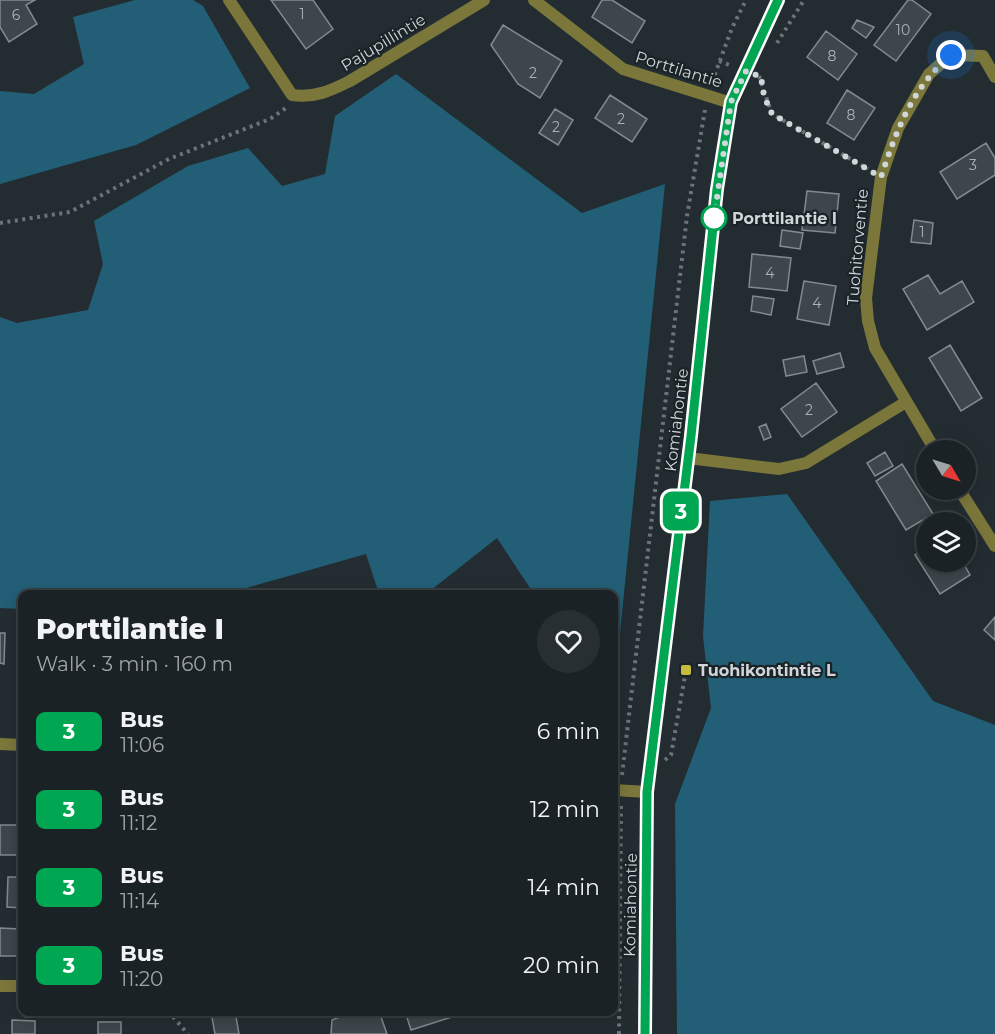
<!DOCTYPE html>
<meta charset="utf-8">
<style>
body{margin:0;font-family:Montserrat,sans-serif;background:#272f32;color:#f1f3f6;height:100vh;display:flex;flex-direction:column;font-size:22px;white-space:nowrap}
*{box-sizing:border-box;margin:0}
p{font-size:20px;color:#9fa4a7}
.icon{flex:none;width:33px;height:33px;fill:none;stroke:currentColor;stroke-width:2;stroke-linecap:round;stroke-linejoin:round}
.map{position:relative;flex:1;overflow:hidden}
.sheet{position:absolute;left:18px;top:590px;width:600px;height:426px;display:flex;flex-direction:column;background:#1a2225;border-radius:12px;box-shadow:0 3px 15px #0003,0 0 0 2px #383f42}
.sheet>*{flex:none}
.badge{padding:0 12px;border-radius:9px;font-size:21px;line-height:39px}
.needle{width:39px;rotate:128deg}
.tools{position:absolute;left:916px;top:440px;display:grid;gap:12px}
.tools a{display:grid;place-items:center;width:60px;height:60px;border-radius:50%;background:#1a2225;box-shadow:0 3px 15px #0003,0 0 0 2px #383f42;font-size:30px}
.you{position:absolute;width:30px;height:30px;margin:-15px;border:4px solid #fff;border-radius:50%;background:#1a73e8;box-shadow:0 0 0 9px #1a73e833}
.map>.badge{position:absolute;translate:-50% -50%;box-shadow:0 0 0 3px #fff}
.round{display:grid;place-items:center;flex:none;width:63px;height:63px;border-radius:32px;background:#272f32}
.head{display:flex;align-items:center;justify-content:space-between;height:102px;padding:0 18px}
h1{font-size:28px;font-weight:800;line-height:45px}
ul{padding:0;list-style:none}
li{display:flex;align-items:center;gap:18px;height:78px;padding:0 18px}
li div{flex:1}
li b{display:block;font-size:22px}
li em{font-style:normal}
li .badge{min-width:66px;font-weight:700;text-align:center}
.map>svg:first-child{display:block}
.forest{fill:#225f76}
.building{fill:#3c464b;stroke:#808b90;stroke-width:1.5}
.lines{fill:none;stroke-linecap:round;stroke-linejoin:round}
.path{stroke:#6c7478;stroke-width:4;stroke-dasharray:3 4.5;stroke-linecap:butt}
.lane{stroke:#7b773b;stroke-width:10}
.street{stroke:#7b773b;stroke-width:12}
.secondary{stroke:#a8a13c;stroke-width:12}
.line-casing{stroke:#fff;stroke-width:14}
.line{stroke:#00a651;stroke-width:9}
.walk{stroke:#d0d6d9;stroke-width:6;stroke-dasharray:0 10.8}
.stop-dot{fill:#fff;stroke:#00a651;stroke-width:3}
.poi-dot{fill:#c5bc3d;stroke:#1a2327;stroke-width:2}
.labels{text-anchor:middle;stroke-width:4.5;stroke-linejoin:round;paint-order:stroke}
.number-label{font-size:14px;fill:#abb2b6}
.street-label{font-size:16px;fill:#d0d6d9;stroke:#1a2327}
.stop-label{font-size:16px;font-weight:bold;fill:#d0d6d9;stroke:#1a2327;text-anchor:start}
.poi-label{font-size:16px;font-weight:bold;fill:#d0d6d9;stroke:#1a2327;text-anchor:start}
</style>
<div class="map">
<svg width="995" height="1034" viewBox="0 0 995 1034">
<rect width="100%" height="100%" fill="#232d31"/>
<path class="forest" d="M 135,0 L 193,0 L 203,6 L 250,88 L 136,145 L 0,184 L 0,91 L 34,94 L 84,64 L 73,17 Z
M 396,74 L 582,213 L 665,184 L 614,693 L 614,594 L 534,594 L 497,538 L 426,594 L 379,594 L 366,554 L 225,594 L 22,594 L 22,609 L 0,608 L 0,317 L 17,323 L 88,310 L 103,264 L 94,221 L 188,166 L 248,148 L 282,186 L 325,174 L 335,116 Z
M 787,494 L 933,701 L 995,725 L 995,1034 L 677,1034 L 675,804 L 711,708 L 703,636 L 710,501 Z"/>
<path class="building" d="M 0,0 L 35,0 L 26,5 L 37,24 L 9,42 L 0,27 Z
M 271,0 L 313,0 L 333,29 L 306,49 Z
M 602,0 L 612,0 L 645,21 L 632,43 L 592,17 Z
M 908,0 L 912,0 L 931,14 L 896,61 L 874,45 Z
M 857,20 L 874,27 L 866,38 L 852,28 Z
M 503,25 L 562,61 L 540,98 L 518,84 L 491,45 Z
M 826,31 L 857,54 L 838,80 L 807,57 Z
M 847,90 L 875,108 L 854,140 L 827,123 Z
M 610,95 L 647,119 L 632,142 L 595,118 Z
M 555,109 L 573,120 L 558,145 L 539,133 Z
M 986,143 L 995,158 L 995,175 L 957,199 L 940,172 Z
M 807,191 L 839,194 L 835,233 L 802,230 Z
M 914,220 L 933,223 L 931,244 L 911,242 Z
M 782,230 L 803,233 L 800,249 L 780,246 Z
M 752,254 L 791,258 L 787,291 L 749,287 Z
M 928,275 L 940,294 L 962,281 L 974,302 L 927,330 L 903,289 Z
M 804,281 L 836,286 L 829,325 L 797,319 Z
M 753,296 L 774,299 L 771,315 L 751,311 Z
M 950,345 L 982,398 L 961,411 L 929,358 Z
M 840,353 L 844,367 L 817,374 L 813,361 Z
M 804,356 L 807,372 L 786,376 L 783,360 Z
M 816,383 L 837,412 L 802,437 L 781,409 Z
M 766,424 L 771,437 L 764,440 L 759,427 Z
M 885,452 L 893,466 L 875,476 L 867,463 Z
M 902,464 L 933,514 L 906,530 L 876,481 Z
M 927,547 L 927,561 L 962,561 L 970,575 L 940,594 L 915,555 Z
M 995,617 L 995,640 L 984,630 Z
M 0,633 L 5,633 L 4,664 L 0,663 Z
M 0,825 L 22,825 L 22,855 L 0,855 Z
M 8,877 L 22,877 L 22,908 L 7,907 Z
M 0,928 L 20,929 L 19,956 L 0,956 Z
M 235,1011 L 239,1034 L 215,1034 L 211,1012 Z
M 356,1011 L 380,1014 L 387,1034 L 331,1034 L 332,1020 Z
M 405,1011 L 453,1011 L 455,1016 L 411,1030 Z
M 12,1020 L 35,1021 L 35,1034 L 12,1034 Z
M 98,1022 L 121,1022 L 121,1034 L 98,1034 Z"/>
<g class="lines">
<path class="path" d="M 777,43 L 804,0
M 719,61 L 732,66
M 759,76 L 772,114 L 868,169
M 712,82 L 732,28 L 746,0
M 0,223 L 70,212 L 169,159 L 270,119 L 286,108
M 665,760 L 671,755 L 686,670
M 622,775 L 687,216 L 705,110
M 168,1011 L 188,1034
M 619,1034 L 621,803"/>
<path class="lane" d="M 27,1011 L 27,1013
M 114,1012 L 114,1011"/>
<path class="street" d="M 229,0 L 292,95 C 315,98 330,91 350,81 L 484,0
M 534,0 L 623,69 L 731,103
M 935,450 L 875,348 L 868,321 L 866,298 L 881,177 L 898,128 L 929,74 L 951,55 L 983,56 L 995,77
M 688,458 L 779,469 L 806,463 L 906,402
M 959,489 L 995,546
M 0,744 L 22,745
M 614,790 L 647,792
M 0,986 L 22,986"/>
<path class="secondary" d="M 645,1034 L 647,792 L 688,458 L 717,189 L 731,103 L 778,0"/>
</g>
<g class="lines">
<defs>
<path id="line" d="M 645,1034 L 647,792 L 691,436 L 717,189 L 731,102 L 778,0"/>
</defs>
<use href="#line" class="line-casing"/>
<use href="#line" class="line"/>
<path class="walk" d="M 714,218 L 731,102 L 746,71 L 761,77 L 764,96 L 772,114 L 881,177 C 897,129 912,88 951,55"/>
</g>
<circle class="stop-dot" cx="714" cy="218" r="12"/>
<rect class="poi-dot" x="680" y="664" width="12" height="12" rx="3"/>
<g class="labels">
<g class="number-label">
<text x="302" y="19">1</text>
<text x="16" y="20">6</text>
<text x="903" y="35">10</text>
<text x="832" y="61">8</text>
<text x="533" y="78">2</text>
<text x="851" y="120">8</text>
<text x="621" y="124">2</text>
<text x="556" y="132">2</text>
<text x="973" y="170">3</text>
<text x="922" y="237">1</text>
<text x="770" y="278">4</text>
<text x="817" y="308">4</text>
<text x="809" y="415">2</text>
</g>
<g class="street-label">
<text transform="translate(383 42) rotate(-31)" y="6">Pajupillintie</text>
<text transform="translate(679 69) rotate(17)" y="6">Porttilantie</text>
<text transform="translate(857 247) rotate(-85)" y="6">Tuohitorventie</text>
<text transform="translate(676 420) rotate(-83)" y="6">Komiahontie</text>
<text transform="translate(630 905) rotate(-89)" y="6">Komiahontie</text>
</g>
<g class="stop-label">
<text x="732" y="224">Porttilantie I</text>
</g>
<g class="poi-label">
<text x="698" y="676">Tuohikontintie L</text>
</g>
</g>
</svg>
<div class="tools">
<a><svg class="needle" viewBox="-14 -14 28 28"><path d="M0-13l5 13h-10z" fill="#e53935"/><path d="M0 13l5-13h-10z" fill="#9fa4a7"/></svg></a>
<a><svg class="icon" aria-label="layers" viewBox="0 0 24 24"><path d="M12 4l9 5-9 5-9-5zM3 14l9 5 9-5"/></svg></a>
</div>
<div class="you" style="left:951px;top:55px"></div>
<b class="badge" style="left:681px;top:511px;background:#00a651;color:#fff">3</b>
<section class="sheet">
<div class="head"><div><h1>Porttilantie I</h1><p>Walk · 3 min · 160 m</p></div><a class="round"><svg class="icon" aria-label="heart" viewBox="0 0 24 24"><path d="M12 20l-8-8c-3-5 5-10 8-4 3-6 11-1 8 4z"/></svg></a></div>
<ul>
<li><span class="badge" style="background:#00a651;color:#fff">3</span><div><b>Bus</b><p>11:06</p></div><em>6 min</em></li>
<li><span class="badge" style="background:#00a651;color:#fff">3</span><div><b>Bus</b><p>11:12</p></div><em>12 min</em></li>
<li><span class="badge" style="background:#00a651;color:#fff">3</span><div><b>Bus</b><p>11:14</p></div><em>14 min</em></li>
<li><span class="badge" style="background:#00a651;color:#fff">3</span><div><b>Bus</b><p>11:20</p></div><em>20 min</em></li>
</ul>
</section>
</div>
